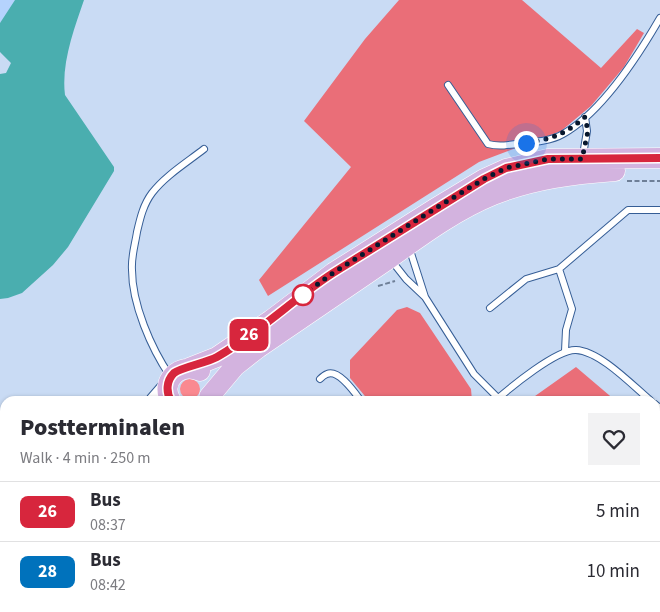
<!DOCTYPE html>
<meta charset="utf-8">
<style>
body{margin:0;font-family:"Source Sans 3",sans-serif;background:#f2f2f3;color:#2b2b33;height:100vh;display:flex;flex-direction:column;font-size:19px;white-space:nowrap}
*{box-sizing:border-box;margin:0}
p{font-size:16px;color:#7c7c81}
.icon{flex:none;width:28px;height:28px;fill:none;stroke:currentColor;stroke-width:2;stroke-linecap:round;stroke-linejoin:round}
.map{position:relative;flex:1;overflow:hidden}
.sheet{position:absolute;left:0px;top:396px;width:660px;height:216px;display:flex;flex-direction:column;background:#fff;border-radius:15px 15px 0 0;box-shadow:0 1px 4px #0004}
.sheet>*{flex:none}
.badge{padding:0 10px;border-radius:8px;font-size:18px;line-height:32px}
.you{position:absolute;width:25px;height:25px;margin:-12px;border:4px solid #fff;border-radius:50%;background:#1a73e8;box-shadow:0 0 0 8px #1a73e833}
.map>.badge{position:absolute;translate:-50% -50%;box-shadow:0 0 0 2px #fff}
.round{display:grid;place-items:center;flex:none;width:52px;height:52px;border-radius:0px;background:#f2f2f3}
.overview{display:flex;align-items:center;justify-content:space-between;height:85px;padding:0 20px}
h1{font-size:24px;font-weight:800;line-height:38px}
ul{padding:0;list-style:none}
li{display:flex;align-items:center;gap:15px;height:60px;padding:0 20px;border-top:1px solid #e1e1e2}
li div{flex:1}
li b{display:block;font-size:19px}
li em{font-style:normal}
li .badge{min-width:55px;font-weight:700;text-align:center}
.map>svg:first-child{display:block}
.built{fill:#b5d3fd}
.green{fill:#fa8990}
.forest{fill:#ea6e78}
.water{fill:#4aaeaf}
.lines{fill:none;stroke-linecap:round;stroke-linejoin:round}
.service-casing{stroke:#365e96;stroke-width:8}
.tertiary-casing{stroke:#365e96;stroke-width:18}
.primary-casing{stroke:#fff;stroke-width:21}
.path{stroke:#6e7f97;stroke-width:2;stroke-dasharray:5 2.5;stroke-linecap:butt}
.service{stroke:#fff;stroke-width:6}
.tertiary{stroke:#fff;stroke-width:16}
.primary{stroke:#d3b3df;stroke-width:20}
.line-casing{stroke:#fff;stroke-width:11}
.line{stroke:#d7263d;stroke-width:8}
.walk{stroke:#07172d;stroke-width:5;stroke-dasharray:0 9}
.stop-dot{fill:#fff;stroke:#d7263d;stroke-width:2.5}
</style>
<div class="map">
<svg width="660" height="612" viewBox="0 0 660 612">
<rect width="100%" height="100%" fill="#c9dbf4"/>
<path class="built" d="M 0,0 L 16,0 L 0,23 Z"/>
<path class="green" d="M180 389a10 10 0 1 1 20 0a10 10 0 1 1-20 0Z"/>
<path class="forest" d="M 399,0 L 522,0 L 601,68 L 637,29 L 644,33 L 624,67 L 591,106 L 561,131 L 479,162 L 268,296 L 259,280 L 351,167 L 304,121 L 365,39 Z
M 407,307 L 420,313 L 471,389 L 472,401 L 369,401 L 350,378 L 350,360 L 397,310 Z
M 576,367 L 616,401 L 528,401 Z
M 655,434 L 660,438 L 660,612 L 295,612 L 293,608 L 655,608 Z"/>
<path class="water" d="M 15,0 L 84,0 C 74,29 61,64 65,95 L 114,167 L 114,171 L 68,247 L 53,265 L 22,293 L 8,298 L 0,299 L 0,74 L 6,73 L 11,63 L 0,52 L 0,23 Z"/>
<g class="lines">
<defs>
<path id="service" d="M 448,85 L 488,144 C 499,147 510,145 522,143 C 535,142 551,141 563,134 C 602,112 638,56 660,18
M 583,155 L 587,131 L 585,117
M 409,247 L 425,297
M 391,260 L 406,279 L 425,297 L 474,374 L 498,398
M 490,308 L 526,279 L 559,269
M 565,351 L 566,330 L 572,309 L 559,269 L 628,210 L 660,210
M 170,376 C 151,348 132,304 132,270 C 131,257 135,245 137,232 C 140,219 143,205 152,193 C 165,176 186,163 204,149
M 320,379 C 322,377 324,375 327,374 C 339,369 355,393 361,401
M 496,400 C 511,387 557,349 576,350 C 600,351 633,386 651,401
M 655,404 L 660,408
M 0,439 L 5,442
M 0,607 L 5,604
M 46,608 L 50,612
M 424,608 L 427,612
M 94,612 L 97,608
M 172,612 L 175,608"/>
<path id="tertiary" d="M 154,401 L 167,386
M 0,521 L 5,517
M 268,608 L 270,612"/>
<path id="primary" d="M 189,368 L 217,357 L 271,320 L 333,273 L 436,208 L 484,179 L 506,169 L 548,159 L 660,158
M 209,397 L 235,366 L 258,348 C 302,318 346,288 390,258 C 422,235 456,210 493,195 C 533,179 573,174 615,171
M 171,401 C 159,381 180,362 200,371"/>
</defs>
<use href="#service" class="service-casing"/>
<use href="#tertiary" class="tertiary-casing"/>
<use href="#primary" class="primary-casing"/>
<path class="path" d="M 627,181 L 660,181
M 378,286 L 395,281"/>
<use href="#service" class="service"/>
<use href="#tertiary" class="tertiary"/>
<use href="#primary" class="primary"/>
</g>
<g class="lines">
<defs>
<path id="line" d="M 171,401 C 166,392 166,381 174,373 C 182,367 206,363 217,357 C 259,333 293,299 333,273 L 484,179 L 506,168 L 548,159 L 660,158"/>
</defs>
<use href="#line" class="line-casing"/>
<use href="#line" class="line"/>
<path class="walk" d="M 303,295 L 333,273 L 436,208 L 484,179 L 506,168 L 548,159 L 582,159 L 588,131 L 585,117 C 565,134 553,139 526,143"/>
</g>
<circle class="stop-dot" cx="303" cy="295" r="10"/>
</svg>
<div class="you" style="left:526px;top:143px"></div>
<b class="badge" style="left:249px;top:335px;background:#d7263d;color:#fff">26</b>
<section class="sheet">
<div class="overview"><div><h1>Postterminalen</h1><p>Walk · 4 min · 250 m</p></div><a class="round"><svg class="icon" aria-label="heart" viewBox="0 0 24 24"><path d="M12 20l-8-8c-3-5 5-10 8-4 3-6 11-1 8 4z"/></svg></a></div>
<ul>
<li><span class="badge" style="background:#d7263d;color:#fff">26</span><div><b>Bus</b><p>08:37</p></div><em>5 min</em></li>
<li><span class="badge" style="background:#0072bc;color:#fff">28</span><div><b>Bus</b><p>08:42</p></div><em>10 min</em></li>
</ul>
</section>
</div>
